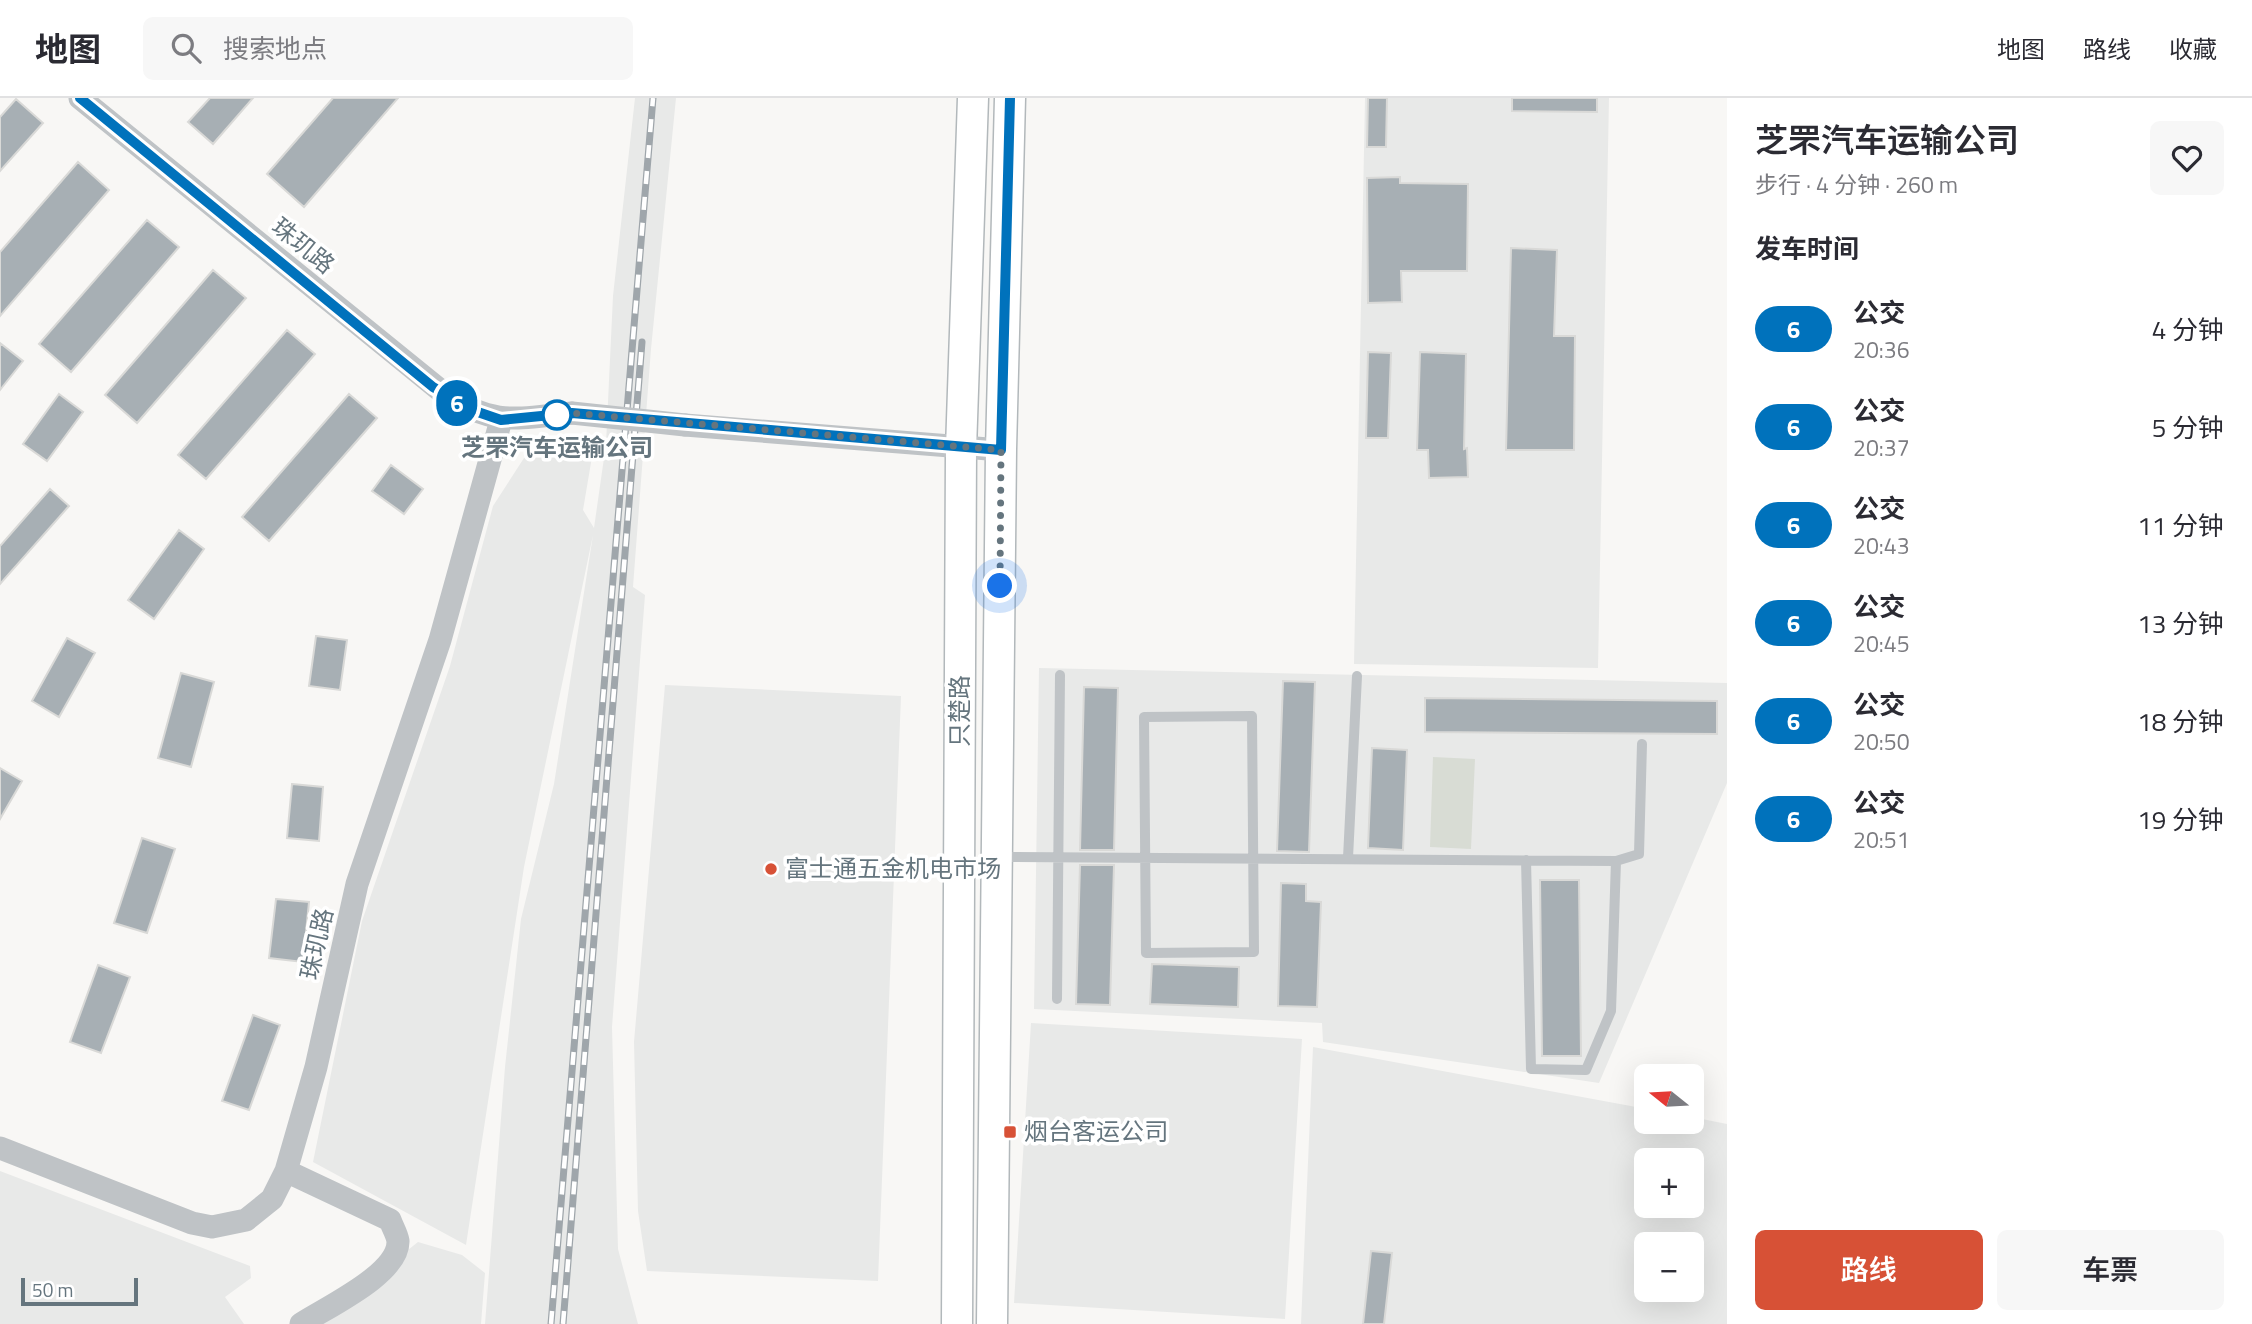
<!DOCTYPE html>
<html lang="zh">
<meta charset="utf-8">
<style>
body{margin:0;font-family:"Titillium Web","Noto Sans SC",sans-serif;background:#f7f7f7;color:#2b2b33;height:100vh;display:flex;flex-direction:column;font-size:26px;white-space:nowrap}
*{box-sizing:border-box;margin:0}
p{font-size:23px;color:#7c7c81}
.icon{flex:none;width:38px;height:38px;fill:none;stroke:currentColor;stroke-width:2;stroke-linecap:round;stroke-linejoin:round}
.map{position:relative;flex:1;overflow:hidden}
.panel{display:flex;flex-direction:column;background:#fff;width:525px}
.panel>*{flex:none}
.badge{padding:0 14px;border-radius:23px;font-size:24px;line-height:46px}
.needle{width:46px;rotate:288deg}
.fabs{position:absolute;left:1634px;top:966px;display:grid;gap:14px}
.fabs a{display:grid;place-items:center;width:70px;height:70px;border-radius:10px;background:#fff;box-shadow:0 7px 28px #0002;font-size:35px}
.scale{position:absolute;left:21px;bottom:18px;width:117px;box-sizing:border-box;padding-left:7px;border:4px solid #65757e;border-top:0;font-size:19px;line-height:24px;white-space:nowrap;color:#65757e;-webkit-text-stroke:5px #fff;paint-order:stroke}
.you{position:absolute;width:35px;height:35px;margin:-18px;border:5px solid #fff;border-radius:50%;background:#1a73e8;box-shadow:0 0 0 10px #1a73e833}
.map>.badge{position:absolute;translate:-50% -50%;box-shadow:0 0 0 4px #fff}
h2{padding:0 28px;font-size:26px;line-height:63px}
.round{display:grid;place-items:center;flex:none;width:74px;height:74px;border-radius:10px;background:#f7f7f7}
.headline{display:flex;align-items:center;justify-content:space-between;height:119px;padding:0 28px}
h1{font-size:33px;font-weight:600;line-height:52px}
.action{display:flex;gap:14px;margin-top:auto;padding:14px 28px}
.action a{flex:1;height:80px;border-radius:10px;background:#d75136;color:#fff;font-size:28px;font-weight:600;line-height:80px;text-align:center}
.action a+a{background:#f7f7f7;color:#2b2b33}
ul{padding:0;list-style:none}
li{display:flex;align-items:center;gap:21px;height:98px;padding:0 28px}
li div{flex:1}
li b{display:block;font-size:26px}
li em{font-style:normal}
li .badge{min-width:77px;font-weight:700;text-align:center}
header{display:flex;align-items:center;gap:42px;box-sizing:border-box;height:98px;padding:0 35px;background:#fff;border-bottom:2px solid #e1e1e2}
header strong{font-size:33px}
nav{display:flex;gap:38px;margin-inline-start:auto;font-size:24px}
.search{width:490px;height:63px;background:#f7f7f7;display:flex;align-items:center;gap:18px;box-sizing:border-box;padding:0 24px;border-radius:10px;color:#7c7c81;font-size:26px}
main{display:flex;flex:1;min-height:0}
.map>svg:first-child{display:block}
.built{fill:#e8e9e8;fill-rule:evenodd}
.green{fill:#d8dcd4}
.building{fill:#a7afb4;stroke:#d9d9d7;stroke-width:2}
.lines{fill:none;stroke-linecap:round;stroke-linejoin:round}
.primary-casing{stroke:#b2b8bb;stroke-width:33}
.service{stroke:#bfc3c6;stroke-width:10}
.tertiary{stroke:#bfc3c6;stroke-width:23}
.primary{stroke:#fff;stroke-width:30}
.rail-casing{stroke:#9fa6ab;stroke-width:7}
.rail{stroke:#fff;stroke-width:4.5;stroke-dasharray:13;stroke-linecap:butt}
.tertiary-bridge{stroke:#bfc3c6;stroke-width:23}
.line-casing{stroke:#fff;stroke-width:16}
.line{stroke:#0072bc;stroke-width:10}
.walk{stroke:#65757e;stroke-width:7;stroke-dasharray:0 12.6}
.stop-dot{fill:#fff;stroke:#0072bc;stroke-width:3.5}
.poi-dot{fill:#d75136;stroke:#fff;stroke-width:2.5}
.labels{text-anchor:middle;stroke-width:7;stroke-linejoin:round;paint-order:stroke}
.street-label{font-size:24px;fill:#65757e;stroke:#fff}
.stop-label{font-size:24px;font-weight:bold;fill:#65757e;stroke:#fff}
.poi-label{font-size:24px;fill:#65757e;stroke:#fff;text-anchor:start}
</style>
<header>
<strong>地图</strong>
<div class="search"><svg class="icon" aria-label="search" viewBox="0 0 24 24"><circle cx="10" cy="10" r="6"/><path d="M15 15l6 6"/></svg>搜索地点</div>
<nav><a>地图</a><a>路线</a><a>收藏</a></nav>
</header>
<main>
<div class="map">
<svg width="1727" height="1226" viewBox="0 0 1727 1226">
<rect width="100%" height="100%" fill="#f8f7f5"/>
<path class="built" d="M 635,0 L 676,0 L 651,251 L 633,489 L 645,497 L 612,929 L 618,1151 L 638,1226 L 485,1226 L 505,969 L 521,821 L 554,686 L 593,437 L 524,769 L 466,1147 L 313,1064 L 362,823 L 450,568 L 493,408 L 524,360 L 546,346 L 594,347 L 583,412 L 594,430 L 606,346 L 613,198 Z
M 1365,0 L 1609,0 L 1598,570 L 1354,566 Z
M 1039,570 L 1727,585 L 1727,685 L 1599,985 L 1323,944 L 1322,925 L 1034,911 Z
M 665,587 L 901,598 L 878,1183 L 647,1173 L 638,1113 L 634,944 Z
M 1031,925 L 1302,941 L 1285,1221 L 1014,1205 Z
M 1313,949 L 1647,1011 L 1647,1024 L 1692,1024 L 1692,1019 L 1727,1026 L 1727,1226 L 1301,1226 ZM 1647,1062 L 1692,1062 L 1692,1108 L 1647,1108 ZM 1647,1146 L 1692,1146 L 1692,1192 L 1647,1192 Z
M 0,1073 L 250,1168 L 251,1180 L 225,1199 L 244,1226 L 0,1226 Z
M 418,1144 L 462,1157 L 485,1175 L 481,1226 L 315,1226 Z"/>
<path class="green" d="M 1433,659 L 1475,661 L 1471,751 L 1430,749 Z"/>
<path class="building" d="M 210,0 L 253,0 L 213,46 L 188,24 Z
M 333,0 L 398,0 L 304,109 L 267,76 Z
M 1368,0 L 1387,0 L 1386,49 L 1367,49 Z
M 1512,0 L 1597,0 L 1597,14 L 1512,13 Z
M 16,1 L 43,25 L 0,73 L 0,19 Z
M 78,64 L 109,92 L 0,218 L 0,154 Z
M 1400,79 L 1400,85 L 1468,86 L 1467,173 L 1401,173 L 1402,204 L 1368,205 L 1367,80 Z
M 147,122 L 179,149 L 71,274 L 39,246 Z
M 1511,150 L 1557,152 L 1554,238 L 1575,238 L 1574,352 L 1506,352 Z
M 213,172 L 246,200 L 137,325 L 105,297 Z
M 287,232 L 315,256 L 206,381 L 178,357 Z
M 0,245 L 23,263 L 0,292 Z
M 1368,254 L 1391,255 L 1388,340 L 1366,340 Z
M 1420,254 L 1466,256 L 1464,351 L 1467,350 L 1468,379 L 1429,380 L 1428,352 L 1417,352 Z
M 59,296 L 83,314 L 47,363 L 23,346 Z
M 349,296 L 377,320 L 269,443 L 242,419 Z
M 391,367 L 423,391 L 404,416 L 372,393 Z
M 50,391 L 69,408 L 0,486 L 0,448 Z
M 179,432 L 204,451 L 154,521 L 128,502 Z
M 316,538 L 347,542 L 340,592 L 309,588 Z
M 67,540 L 95,555 L 59,619 L 32,603 Z
M 181,575 L 214,584 L 191,669 L 158,660 Z
M 1283,583 L 1315,584 L 1309,754 L 1277,753 Z
M 1084,589 L 1118,590 L 1114,752 L 1080,752 Z
M 1425,600 L 1717,603 L 1717,636 L 1425,634 Z
M 1372,650 L 1407,652 L 1403,752 L 1368,750 Z
M 0,670 L 22,683 L 0,721 Z
M 292,686 L 323,689 L 319,743 L 287,740 Z
M 142,740 L 175,751 L 147,835 L 114,825 Z
M 1080,767 L 1114,767 L 1110,907 L 1076,906 Z
M 1540,782 L 1579,782 L 1581,958 L 1542,958 Z
M 1281,785 L 1306,786 L 1306,803 L 1321,804 L 1317,909 L 1278,908 Z
M 276,801 L 309,804 L 303,864 L 269,860 Z
M 1152,866 L 1239,869 L 1238,909 L 1150,906 Z
M 98,867 L 130,879 L 101,955 L 70,944 Z
M 253,917 L 280,927 L 249,1012 L 222,1003 Z
M 1371,1153 L 1392,1155 L 1384,1226 L 1363,1226 Z"/>
<g class="lines">
<defs>
<path id="primary" d="M 957,1226 L 961,351 L 973,0
M 992,1226 L 1001,352 L 1010,0"/>
</defs>
<use href="#primary" class="primary-casing"/>
<path class="service" d="M 1252,618 L 1254,854 L 1146,855 L 1144,619 Z
M 999,759 L 1616,763 L 1611,913 L 1586,972 L 1531,971 L 1526,762
M 1348,760 L 1357,578
M 1616,763 L 1639,756 L 1642,646
M 1057,901 L 1060,577"/>
<path class="tertiary" d="M 80,0 L 446,297 C 496,329 517,320 572,315
M 685,327 L 1001,352
M 0,1050 L 192,1125 L 212,1129 L 246,1122 L 272,1101 L 286,1073 L 316,969 L 357,786 L 440,542 L 501,322
M 286,1073 L 390,1122 C 392,1128 397,1136 398,1143 C 399,1176 327,1209 301,1226"/>
<use href="#primary" class="primary"/>
<defs>
<path id="rail" d="M 551,1226 L 653,0
M 563,1226 L 642,244"/>
</defs>
<use href="#rail" class="rail-casing"/>
<use href="#rail" class="rail"/>
<path class="tertiary-bridge" d="M 572,315 L 685,327"/>
</g>
<g class="lines">
<defs>
<path id="line" d="M 80,0 L 433,289 L 472,312 L 501,322 L 572,315 L 1001,352 L 1010,0"/>
</defs>
<use href="#line" class="line-casing"/>
<use href="#line" class="line"/>
<path class="walk" d="M 557,317 L 548,317 L 572,315 L 1001,352 L 1000,488"/>
</g>
<circle class="stop-dot" cx="557" cy="317" r="14"/>
<g class="poi-dot">
<circle cx="771" cy="771" r="7"/>
<rect x="1003" y="1027" width="14" height="14" rx="3.5"/>
</g>
<g class="labels">
<g class="street-label">
<text transform="translate(303 148) rotate(39)" y="8">珠玑路</text>
<text transform="translate(960 613) rotate(-90)" y="8">只楚路</text>
<text transform="translate(317 846) rotate(-77)" y="8">珠玑路</text>
</g>
<g class="stop-label">
<text x="557" y="358">芝罘汽车运输公司</text>
</g>
<g class="poi-label">
<text x="785" y="779">富士通五金机电市场</text>
<text x="1024" y="1042">烟台客运公司</text>
</g>
</g>
</svg>
<div class="fabs">
<a><svg class="needle" viewBox="-14 -14 28 28"><path d="M0-13l5 13h-10z" fill="#e53935"/><path d="M0 13l5-13h-10z" fill="#7c7c81"/></svg></a>
<a>+</a>
<a>−</a>
</div>
<div class="scale">50 m</div>
<div class="you" style="left:1000px;top:488px"></div>
<b class="badge" style="left:457px;top:305px;background:#0072bc;color:#fff">6</b>
</div>
<section class="panel">
<div class="headline"><div><h1>芝罘汽车运输公司</h1><p>步行 · 4 分钟 · 260 m</p></div><a class="round"><svg class="icon" aria-label="heart" viewBox="0 0 24 24"><path d="M12 20l-8-8c-3-5 5-10 8-4 3-6 11-1 8 4z"/></svg></a></div>
<h2>发车时间</h2>
<ul>
<li><span class="badge" style="background:#0072bc;color:#fff">6</span><div><b>公交</b><p>20:36</p></div><em>4 分钟</em></li>
<li><span class="badge" style="background:#0072bc;color:#fff">6</span><div><b>公交</b><p>20:37</p></div><em>5 分钟</em></li>
<li><span class="badge" style="background:#0072bc;color:#fff">6</span><div><b>公交</b><p>20:43</p></div><em>11 分钟</em></li>
<li><span class="badge" style="background:#0072bc;color:#fff">6</span><div><b>公交</b><p>20:45</p></div><em>13 分钟</em></li>
<li><span class="badge" style="background:#0072bc;color:#fff">6</span><div><b>公交</b><p>20:50</p></div><em>18 分钟</em></li>
<li><span class="badge" style="background:#0072bc;color:#fff">6</span><div><b>公交</b><p>20:51</p></div><em>19 分钟</em></li>
</ul>
<div class="action"><a>路线</a><a>车票</a></div>
</section>
</main>
